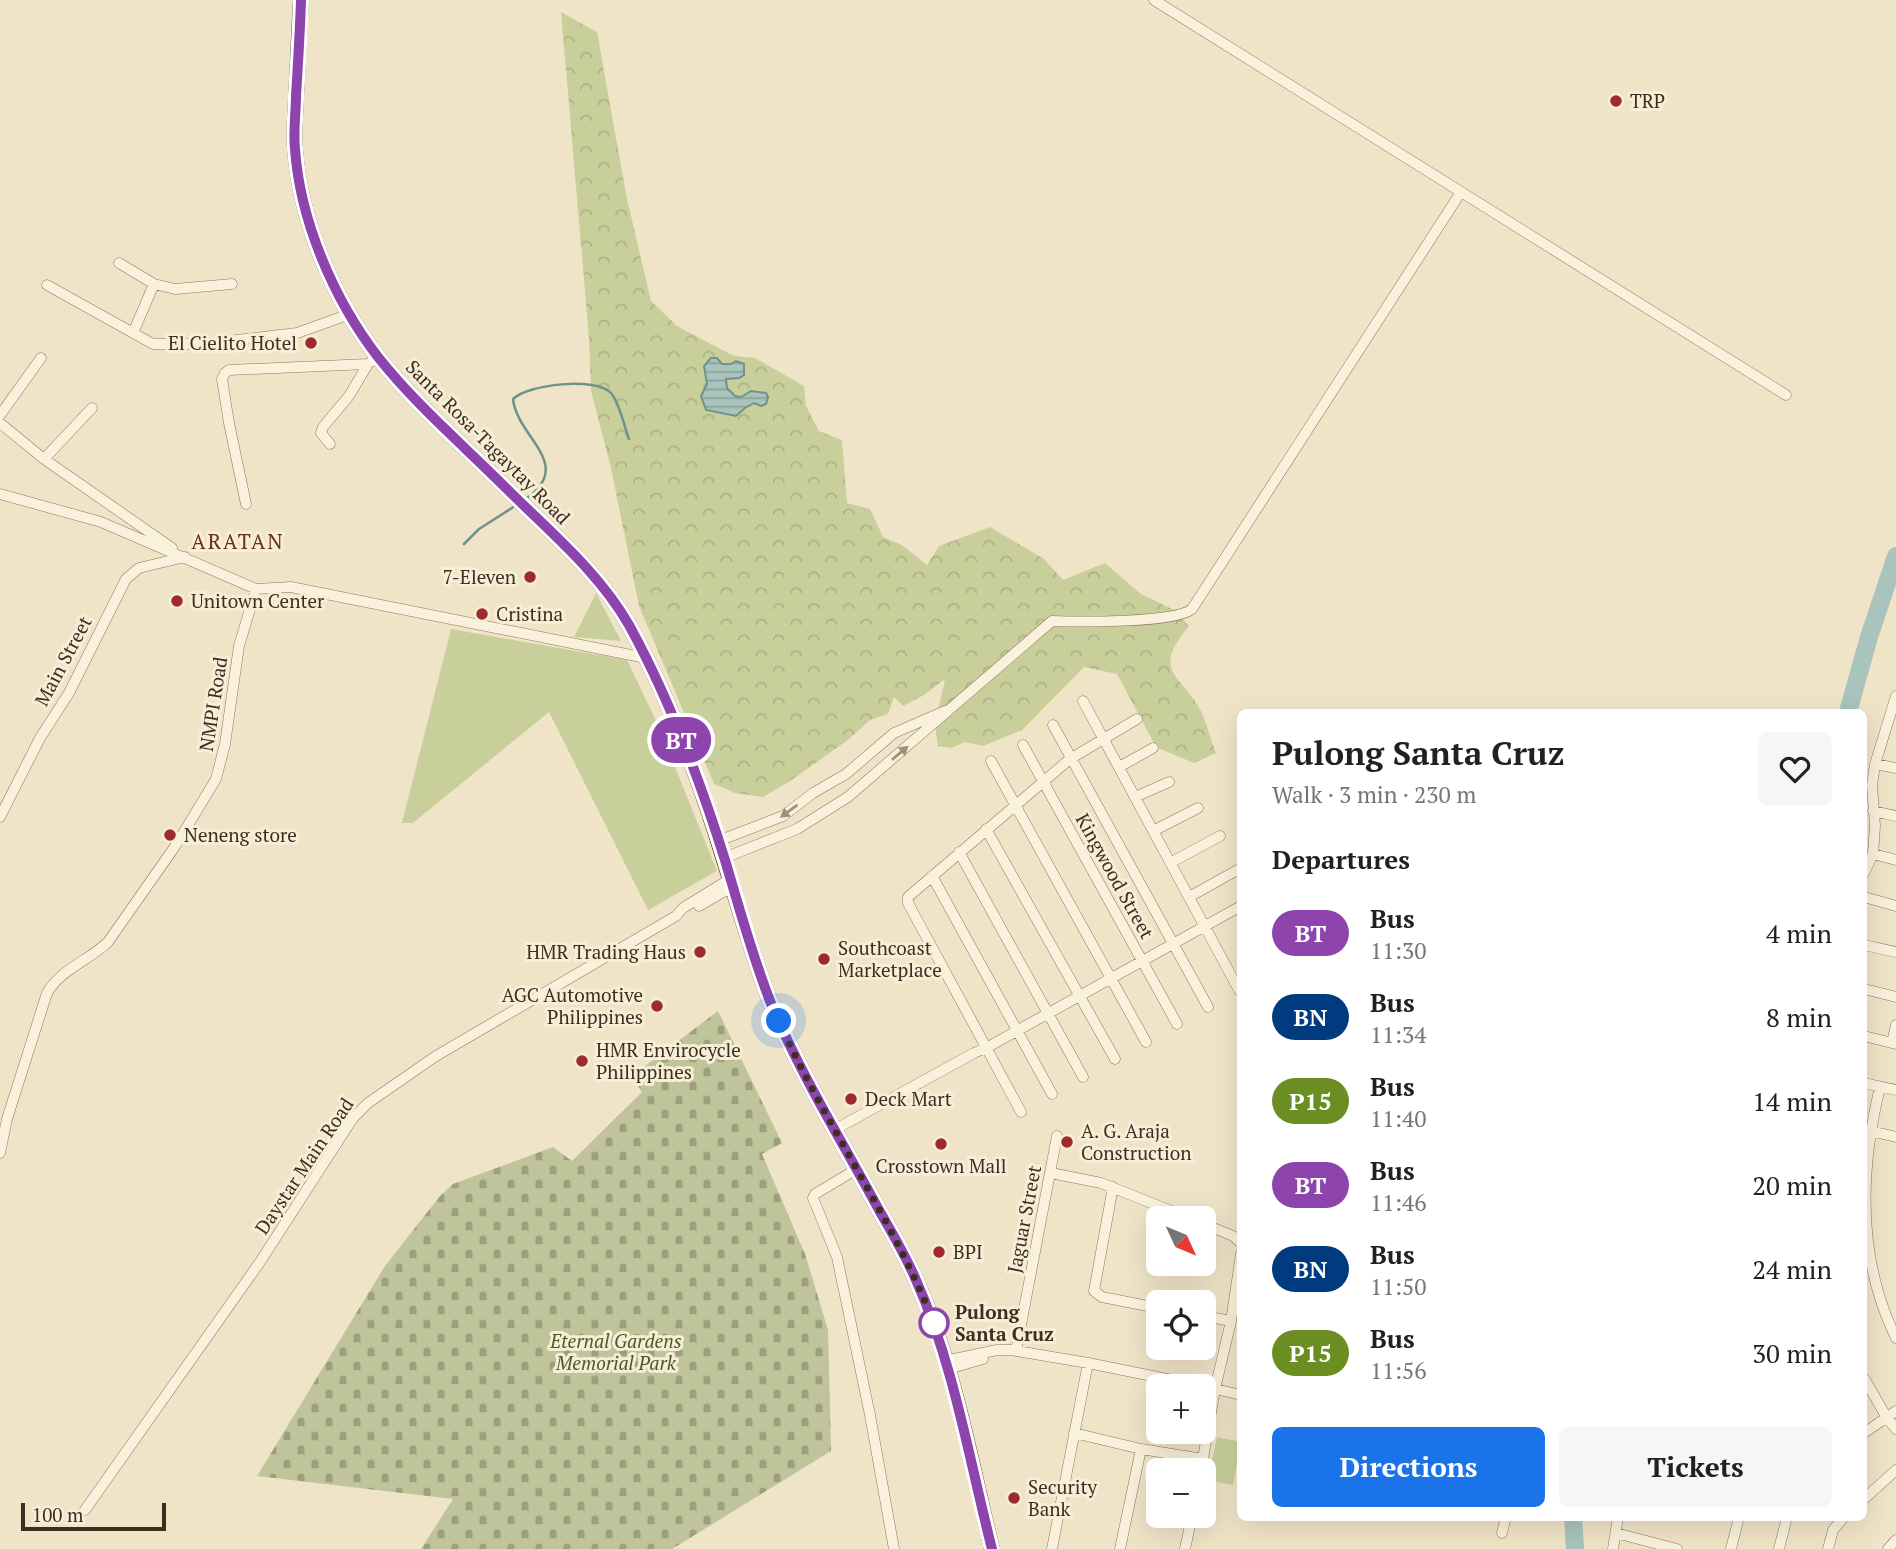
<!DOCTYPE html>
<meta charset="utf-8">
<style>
body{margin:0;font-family:"PT Serif",serif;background:#f6f6f6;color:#202124;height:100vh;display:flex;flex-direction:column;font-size:26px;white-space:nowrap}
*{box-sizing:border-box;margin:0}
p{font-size:23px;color:#757577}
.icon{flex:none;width:38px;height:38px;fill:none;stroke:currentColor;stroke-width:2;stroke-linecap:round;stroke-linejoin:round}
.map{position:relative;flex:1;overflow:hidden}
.details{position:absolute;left:1237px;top:709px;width:630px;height:812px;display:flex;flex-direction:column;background:#fff;border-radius:10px;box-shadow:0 7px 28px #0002}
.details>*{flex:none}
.badge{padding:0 14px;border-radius:23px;font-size:24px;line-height:46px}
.needle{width:46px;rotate:134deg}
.buttons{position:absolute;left:1146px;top:1206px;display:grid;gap:14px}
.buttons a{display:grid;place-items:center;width:70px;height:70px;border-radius:10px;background:#fff;box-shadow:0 7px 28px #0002;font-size:35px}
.scale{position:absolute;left:21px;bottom:18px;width:145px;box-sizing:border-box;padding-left:7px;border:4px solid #3d2e20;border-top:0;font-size:19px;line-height:24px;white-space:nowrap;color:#3d2e20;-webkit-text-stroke:5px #f7eed8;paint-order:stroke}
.you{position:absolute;width:35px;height:35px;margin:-18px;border:5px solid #fff;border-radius:50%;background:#1a73e8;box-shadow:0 0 0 10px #1a73e833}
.map>.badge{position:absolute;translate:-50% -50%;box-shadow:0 0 0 4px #fff}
h2{padding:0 35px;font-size:26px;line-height:63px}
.round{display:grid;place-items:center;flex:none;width:74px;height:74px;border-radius:10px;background:#f6f6f6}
.head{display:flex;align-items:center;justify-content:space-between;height:119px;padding:0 35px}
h1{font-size:33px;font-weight:800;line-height:52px}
.action{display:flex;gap:14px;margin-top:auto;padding:14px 35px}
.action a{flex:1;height:80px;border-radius:10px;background:#1a73e8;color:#fff;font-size:28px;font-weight:800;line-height:80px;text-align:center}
.action a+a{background:#f6f6f6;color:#202124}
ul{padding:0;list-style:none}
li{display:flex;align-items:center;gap:21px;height:84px;padding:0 35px}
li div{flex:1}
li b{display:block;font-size:26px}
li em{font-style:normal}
li .badge{min-width:77px;font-weight:700;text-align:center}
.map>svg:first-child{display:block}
.grass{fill:#c9cf9b}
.forest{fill:url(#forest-crowns)}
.cemetery{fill:url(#cemetery-stones)}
.water{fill:url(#water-rules);stroke:#6f938a;stroke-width:2}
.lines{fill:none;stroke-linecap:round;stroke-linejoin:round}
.stream{stroke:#6f938a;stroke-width:2.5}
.river{stroke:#a9c4bc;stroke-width:18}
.street-casing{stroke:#8d765c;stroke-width:11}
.primary-casing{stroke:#5b4430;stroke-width:16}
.street{stroke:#faf1dc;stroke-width:10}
.primary{stroke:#f3d9a0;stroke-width:14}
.oneway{fill:#9c907e}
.line-casing{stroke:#fff;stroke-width:16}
.line{stroke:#8e44ad;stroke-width:10}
.walk{stroke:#3d2e20;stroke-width:7;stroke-dasharray:0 12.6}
.poi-dot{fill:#9e2a2b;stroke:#f7eed8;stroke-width:2.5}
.stop-dot{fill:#fff;stroke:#8e44ad;stroke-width:3.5}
.labels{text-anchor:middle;stroke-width:6;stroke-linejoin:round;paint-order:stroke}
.poi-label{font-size:19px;fill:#3d2e20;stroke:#f7eed8;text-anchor:start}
.street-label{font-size:19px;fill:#3d2e20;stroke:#f7eed8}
.stop-label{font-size:19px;font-weight:bold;fill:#3d2e20;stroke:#f7eed8;text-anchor:start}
.park-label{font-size:19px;font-style:italic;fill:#4d5a26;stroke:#f7eed8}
.neighbourhood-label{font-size:21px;letter-spacing:2px;fill:#6b2e1e;stroke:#f7eed8}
</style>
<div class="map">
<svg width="1896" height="1549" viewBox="0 0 1896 1549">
<defs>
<pattern id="forest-crowns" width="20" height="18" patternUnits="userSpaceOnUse" patternTransform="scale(1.75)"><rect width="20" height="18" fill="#c9cf9b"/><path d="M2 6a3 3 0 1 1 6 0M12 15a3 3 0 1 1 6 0" fill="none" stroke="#aeb285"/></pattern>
<pattern id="cemetery-stones" width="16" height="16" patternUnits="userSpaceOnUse" patternTransform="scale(1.75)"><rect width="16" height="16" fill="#bfc49a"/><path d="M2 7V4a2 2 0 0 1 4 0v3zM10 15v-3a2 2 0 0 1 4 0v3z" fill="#9ca07d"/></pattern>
<pattern id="water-rules" width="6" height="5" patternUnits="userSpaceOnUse" patternTransform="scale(1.75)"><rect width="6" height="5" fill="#a9c4bc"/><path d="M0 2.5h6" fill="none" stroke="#8ba098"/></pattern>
</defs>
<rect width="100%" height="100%" fill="#f0e4c8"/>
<path class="grass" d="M 596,593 L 621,641 L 574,637 Z
M 451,629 L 627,660 L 658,725 L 717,871 L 648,910 L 549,712 L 413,823 L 402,823 Z
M 1217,1437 L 1241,1442 L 1233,1485 L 1208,1480 Z"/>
<path class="forest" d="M 561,12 L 597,32 L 627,199 L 651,301 L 677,326 L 734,356 L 755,358 L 804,386 L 806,406 L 819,431 L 842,440 L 847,503 L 870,509 L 883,537 L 902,545 L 927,565 L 939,546 L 990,527 L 1044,559 L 1063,580 L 1105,563 L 1141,594 L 1172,609 L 1189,626 C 1150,673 1181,673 1201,711 C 1207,724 1211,740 1216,753 L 1194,763 L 1156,747 L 1117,674 L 1084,667 L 1022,730 L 983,746 L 965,742 L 951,748 L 938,746 L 935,725 L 945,679 L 924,695 L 903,706 L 894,697 L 888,714 L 870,720 L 848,740 L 790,781 L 763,797 L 735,793 L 714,784 L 639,606 L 611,468 L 591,391 L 589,338 Z"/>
<path class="cemetery" d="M 718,1011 L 782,1143 L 762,1154 L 805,1254 L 828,1330 L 831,1451 L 672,1549 L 421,1549 L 453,1499 L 257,1476 L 385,1266 L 440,1196 L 453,1184 L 553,1147 L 572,1161 L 642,1092 L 632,1076 Z"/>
<path class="water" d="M 711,358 L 717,358 L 722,364 L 731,364 L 736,361 L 744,364 L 744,375 L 739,378 L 726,379 L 727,388 L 735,396 L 741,397 L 751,391 L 766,393 L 768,397 L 766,404 L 761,406 L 754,403 L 745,408 L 736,416 L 706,410 L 701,396 L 707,384 L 704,366 Z"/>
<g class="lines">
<path class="stream" d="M 524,500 C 577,465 517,438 513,399 C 528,384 596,377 611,393 C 620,404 624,426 629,439
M 464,544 L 479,529 L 515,506"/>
<path class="river" d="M 1848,712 L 1869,637 L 1896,556
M 1573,1517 L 1575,1549"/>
<defs>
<path id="street" d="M 1154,0 L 1786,395
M 119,263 L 154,284 L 133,333
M 154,284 L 175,289 L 232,284
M 47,285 L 153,344 L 202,344 L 297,333 L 350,314
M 0,415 L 41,358
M 0,423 L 44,459 L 172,548
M 330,444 L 321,433 L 323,427 L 349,396 L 368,364
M 44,459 L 92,408
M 0,494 L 101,522 L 256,589 L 291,587 L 646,658
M 246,504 L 229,423 L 222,379 L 225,373 L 229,370 L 368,364 L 378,357
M 1083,701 L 1239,990
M 1053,725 L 1208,1007
M 1023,745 L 1177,1024
M 991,761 L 1146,1042
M 1875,764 L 1896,768
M 1119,767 L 1153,748
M 1135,797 L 1169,782
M 1873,811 L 1896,816
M 0,817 L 40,738 L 69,693 L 126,579 L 139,568 L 185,557
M 986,829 L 1115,1059
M 1153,831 L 1198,808
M 718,841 L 783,816 L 813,793 L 846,774 L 894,733 L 945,711
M 959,852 L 1083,1077
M 1873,854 L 1896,860
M 724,858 L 797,829 L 848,797 L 1052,621 C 1077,622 1176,623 1192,609 L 1461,192
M 1170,863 L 1220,836
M 1864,873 L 1873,854 L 1875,826 L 1872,785 L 1875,764 L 1896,696
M 932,876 L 1052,1094
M 1189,897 L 1241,868
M 1864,897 L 1896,906
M 699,906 L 732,887
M 1864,945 L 1896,952
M 1864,989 L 1896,997
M 1864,1036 L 1896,1044
M 1892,1043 L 1896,1025
M 1864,1083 L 1896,1090
M 1880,1087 C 1860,1170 1857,1259 1896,1338
M 1021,1112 L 908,903 L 908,897 L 1070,759 L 1137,719
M 834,1130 L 974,1053 L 986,1048 L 1241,906
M 1866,1130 L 1896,1137
M 0,1153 L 7,1119 L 47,993 C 61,969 88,961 108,942 L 176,845 L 216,779 L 225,744 L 239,646 L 256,589
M 857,1169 L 815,1194 L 813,1198 L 837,1257 L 870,1415 L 894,1549
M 1051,1173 L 1101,1183 L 1189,1218
M 1113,1187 L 1094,1291 L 1102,1297 L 1158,1308
M 1204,1224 L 1233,1236 L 1241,1243
M 1204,1316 L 1231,1321
M 1016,1351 L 1057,1136
M 945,1361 L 997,1350 L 1011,1350 L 1088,1363 L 1202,1386
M 948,1369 L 983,1359
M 1864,1378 L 1887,1418 L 1896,1429
M 1211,1388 L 1241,1395
M 1074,1433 L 1141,1449 L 1203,1459
M 1864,1433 L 1896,1411
M 1201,1470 L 1215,1389 L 1231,1321 L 1241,1254
M 1864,1499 L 1896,1470
M 85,1510 L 260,1262 L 353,1118 L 368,1103 L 436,1056 L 676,916 L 683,908 L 730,879
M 1502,1533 L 1506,1517
M 1616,1533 L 1677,1549
M 1052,1549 L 1088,1363
M 1120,1549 L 1141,1449
M 1185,1549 L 1192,1516
M 1613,1549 L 1618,1517
M 1731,1549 L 1739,1517
M 1779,1549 L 1787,1517
M 1828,1549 L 1833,1530 L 1844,1517
M 1888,1549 L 1896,1540"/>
<path id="primary" d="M 301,0 C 299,32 298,64 296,96 C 296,113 293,131 295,149 C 300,221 334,300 378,357 C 416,405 464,446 507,489 C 549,531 599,572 629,625 C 669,698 700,780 724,860 C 739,907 752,955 770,1001 C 800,1074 842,1141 879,1210 C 892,1233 906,1256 916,1280 C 954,1365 970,1459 992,1549"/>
</defs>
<use href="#street" class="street-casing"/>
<use href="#primary" class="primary-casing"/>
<use href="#street" class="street"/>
<use href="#primary" class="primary"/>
</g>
<defs><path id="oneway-solid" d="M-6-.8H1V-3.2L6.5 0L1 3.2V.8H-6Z" transform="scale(1.75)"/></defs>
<g class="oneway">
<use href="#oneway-solid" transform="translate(900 753) rotate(-40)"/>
<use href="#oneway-solid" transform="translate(789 811) rotate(144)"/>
</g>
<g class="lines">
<defs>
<path id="line" d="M 301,0 C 300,32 298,64 296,96 C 296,113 293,131 295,149 C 300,221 334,300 378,357 C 416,405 464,446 507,489 C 549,531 599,572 629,625 C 669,698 700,780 725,860 C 739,907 752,955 770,1001 C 800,1074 842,1141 879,1210 C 892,1233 906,1256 916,1280 C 954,1365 969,1459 992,1549"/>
</defs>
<use href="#line" class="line-casing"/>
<use href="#line" class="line"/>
<path class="walk" d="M 779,1021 C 825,1125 892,1217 934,1323"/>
</g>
<g class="poi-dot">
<circle cx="1616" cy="101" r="7"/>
<circle cx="311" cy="343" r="7"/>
<circle cx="530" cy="577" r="7"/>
<circle cx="177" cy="601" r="7"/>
<circle cx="482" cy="614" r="7"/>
<circle cx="170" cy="835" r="7"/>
<circle cx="700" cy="952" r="7"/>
<circle cx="824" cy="959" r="7"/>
<circle cx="657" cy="1006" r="7"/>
<circle cx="582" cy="1061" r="7"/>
<circle cx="851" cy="1099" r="7"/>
<circle cx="1067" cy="1142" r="7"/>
<circle cx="941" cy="1144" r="7"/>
<circle cx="939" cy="1252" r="7"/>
<circle cx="1014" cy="1498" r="7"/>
</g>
<circle class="stop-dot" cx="934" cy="1323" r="14"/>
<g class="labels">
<g class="poi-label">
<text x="1630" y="108">TRP</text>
<text x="297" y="350" text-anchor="end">El Cielito Hotel</text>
<text x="516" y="584" text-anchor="end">7-Eleven</text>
<text x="191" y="608">Unitown Center</text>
<text x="496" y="621">Cristina</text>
<text x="184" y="842">Neneng store</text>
<text x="838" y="955">Southcoast<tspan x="838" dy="22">Marketplace</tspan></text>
<text x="686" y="959" text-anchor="end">HMR Trading Haus</text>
<text x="643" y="1002" text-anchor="end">AGC Automotive<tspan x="643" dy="22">Philippines</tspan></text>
<text x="596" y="1057">HMR Envirocycle<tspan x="596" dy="22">Philippines</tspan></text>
<text x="865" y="1106">Deck Mart</text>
<text x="1081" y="1138">A. G. Araja<tspan x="1081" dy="22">Construction</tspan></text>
<text x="941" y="1173" text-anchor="middle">Crosstown Mall</text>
<text x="953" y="1259">BPI</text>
<text x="1028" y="1494">Security<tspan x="1028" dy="22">Bank</tspan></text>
</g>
<g class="street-label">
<text transform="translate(488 442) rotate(45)" y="7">Santa Rosa-Tagaytay Road</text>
<text transform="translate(63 661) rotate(-62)" y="7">Main Street</text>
<text transform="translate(213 704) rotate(-81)" y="7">NMPI Road</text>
<text transform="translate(1115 876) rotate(61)" y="7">Kingwood Street</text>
<text transform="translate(304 1166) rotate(-56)" y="7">Daystar Main Road</text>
<text transform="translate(1024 1219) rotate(-79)" y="7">Jaguar Street</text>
</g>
<g class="stop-label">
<text x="955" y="1319">Pulong<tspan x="955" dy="22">Santa Cruz</tspan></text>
</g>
<g class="park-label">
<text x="616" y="1348">Eternal Gardens<tspan x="616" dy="22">Memorial Park</tspan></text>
</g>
<g class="neighbourhood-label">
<text x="238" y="549">ARATAN</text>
</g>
</g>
</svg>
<div class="buttons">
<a><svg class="needle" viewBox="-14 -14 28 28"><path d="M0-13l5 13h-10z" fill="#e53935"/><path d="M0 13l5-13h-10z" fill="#757577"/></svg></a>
<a><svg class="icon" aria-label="locate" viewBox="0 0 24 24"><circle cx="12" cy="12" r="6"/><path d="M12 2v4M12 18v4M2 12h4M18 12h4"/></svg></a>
<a>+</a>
<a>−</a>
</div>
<div class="scale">100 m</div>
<div class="you" style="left:779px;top:1021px"></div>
<b class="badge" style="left:681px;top:740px;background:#8e44ad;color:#fff">BT</b>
<section class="details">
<div class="head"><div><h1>Pulong Santa Cruz</h1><p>Walk · 3 min · 230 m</p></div><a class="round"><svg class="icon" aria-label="heart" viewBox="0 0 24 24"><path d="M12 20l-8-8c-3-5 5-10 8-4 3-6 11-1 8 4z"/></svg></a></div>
<h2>Departures</h2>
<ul>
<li><span class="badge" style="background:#8e44ad;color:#fff">BT</span><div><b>Bus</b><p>11:30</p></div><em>4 min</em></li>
<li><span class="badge" style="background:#003b80;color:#fff">BN</span><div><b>Bus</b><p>11:34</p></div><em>8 min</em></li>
<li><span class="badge" style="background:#6b8e23;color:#fff">P15</span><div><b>Bus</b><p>11:40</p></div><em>14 min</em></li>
<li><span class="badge" style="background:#8e44ad;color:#fff">BT</span><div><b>Bus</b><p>11:46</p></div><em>20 min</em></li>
<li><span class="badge" style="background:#003b80;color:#fff">BN</span><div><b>Bus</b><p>11:50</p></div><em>24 min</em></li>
<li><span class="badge" style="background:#6b8e23;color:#fff">P15</span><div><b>Bus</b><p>11:56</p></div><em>30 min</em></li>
</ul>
<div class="action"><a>Directions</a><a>Tickets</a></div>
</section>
</div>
